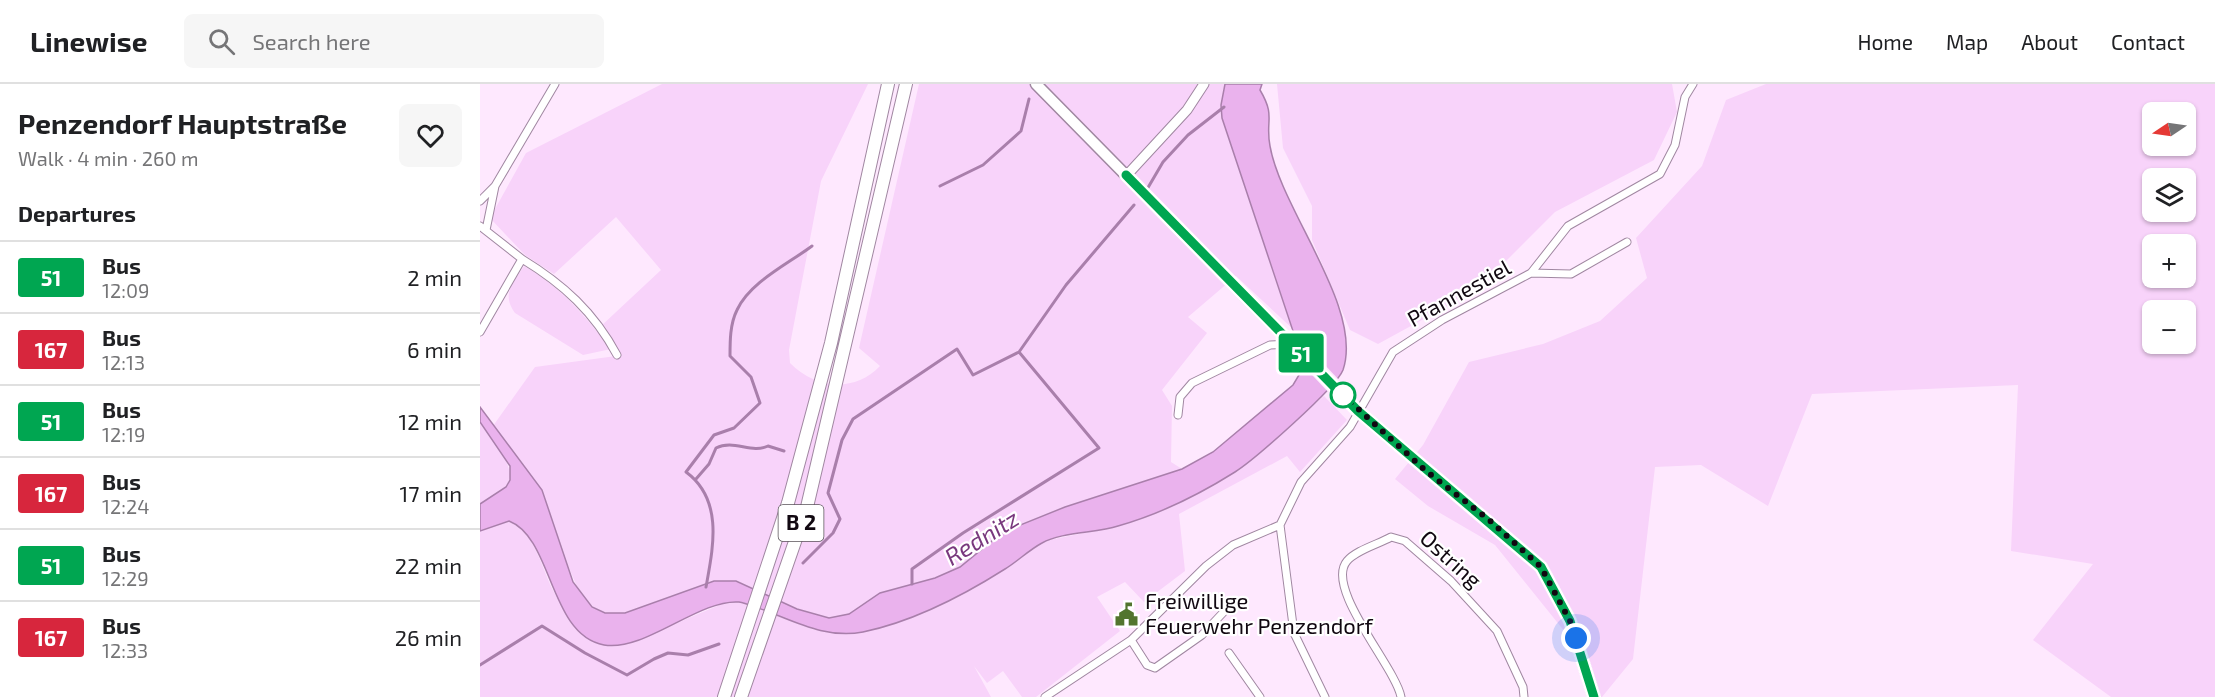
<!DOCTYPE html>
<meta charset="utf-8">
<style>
body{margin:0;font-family:"Exo 2",sans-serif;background:#f6f6f6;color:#202124;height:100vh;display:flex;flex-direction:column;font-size:22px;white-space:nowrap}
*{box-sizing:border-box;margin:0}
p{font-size:20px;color:#757577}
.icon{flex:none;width:33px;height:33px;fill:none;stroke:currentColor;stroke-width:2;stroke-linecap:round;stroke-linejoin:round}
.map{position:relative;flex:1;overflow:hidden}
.drawer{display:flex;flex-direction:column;background:#fff;width:480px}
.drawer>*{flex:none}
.badge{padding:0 12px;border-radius:4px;font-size:21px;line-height:39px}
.needle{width:39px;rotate:257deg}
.tools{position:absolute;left:1662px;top:18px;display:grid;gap:12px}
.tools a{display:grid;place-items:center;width:54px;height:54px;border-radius:9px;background:#fff;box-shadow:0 2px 4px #0004;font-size:30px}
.you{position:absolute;width:30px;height:30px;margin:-15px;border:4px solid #fff;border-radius:50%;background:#1a73e8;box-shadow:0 0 0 9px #1a73e833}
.map>.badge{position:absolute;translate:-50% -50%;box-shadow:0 0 0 3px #fff}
h2{padding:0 18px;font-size:22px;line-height:54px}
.round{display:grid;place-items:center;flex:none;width:63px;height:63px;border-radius:9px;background:#f6f6f6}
.summary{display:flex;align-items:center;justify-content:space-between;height:102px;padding:0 18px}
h1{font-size:28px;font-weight:700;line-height:45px}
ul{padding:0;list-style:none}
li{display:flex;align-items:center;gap:18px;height:72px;padding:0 18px;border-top:2px solid #e0e0e0}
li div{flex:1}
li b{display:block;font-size:22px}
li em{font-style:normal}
li .badge{min-width:66px;font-weight:700;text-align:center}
header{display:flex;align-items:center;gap:36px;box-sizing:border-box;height:84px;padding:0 30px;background:#fff;border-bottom:2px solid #e0e0e0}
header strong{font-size:28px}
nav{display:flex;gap:33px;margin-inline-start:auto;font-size:21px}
.search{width:420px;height:54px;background:#f6f6f6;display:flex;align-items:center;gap:15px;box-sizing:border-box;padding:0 21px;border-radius:9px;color:#757577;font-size:22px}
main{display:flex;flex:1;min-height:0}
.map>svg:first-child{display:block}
.green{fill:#f8d3fa;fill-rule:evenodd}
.water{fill:#eab2ed;stroke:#a97fab;stroke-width:1.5}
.pier{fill:#fee8fe}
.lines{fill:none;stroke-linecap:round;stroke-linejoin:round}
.stream{stroke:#a97fab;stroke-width:3}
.minor-casing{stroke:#a087a1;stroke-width:9}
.tertiary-casing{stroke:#a087a1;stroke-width:11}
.secondary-casing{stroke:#a087a1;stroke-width:13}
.trunk-casing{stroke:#a087a1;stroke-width:14}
.minor{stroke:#fff;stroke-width:7}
.tertiary{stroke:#fff;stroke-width:9}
.secondary{stroke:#fff;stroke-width:10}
.trunk{stroke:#fff;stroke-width:12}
.line-casing{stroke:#fff;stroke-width:14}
.line{stroke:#00a651;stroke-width:9}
.walk{stroke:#110811;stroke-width:6;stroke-dasharray:0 10.8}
.stop-dot{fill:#fff;stroke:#00a651;stroke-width:3}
.labels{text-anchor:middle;stroke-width:4.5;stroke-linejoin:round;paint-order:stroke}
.shield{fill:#fff;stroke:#585258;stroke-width:1.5}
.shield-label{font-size:21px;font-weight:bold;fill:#110811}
.street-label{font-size:22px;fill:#110811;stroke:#fff}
.poi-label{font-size:22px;fill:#110811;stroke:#fff;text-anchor:start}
.water-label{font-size:24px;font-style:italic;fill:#79387e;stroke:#fff}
</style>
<header>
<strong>Linewise</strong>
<div class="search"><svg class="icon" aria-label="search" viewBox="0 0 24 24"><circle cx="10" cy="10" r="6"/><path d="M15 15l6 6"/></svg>Search here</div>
<nav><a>Home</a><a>Map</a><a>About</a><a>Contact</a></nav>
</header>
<main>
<section class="drawer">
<div class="summary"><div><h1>Penzendorf Hauptstraße</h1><p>Walk · 4 min · 260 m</p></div><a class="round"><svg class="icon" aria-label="heart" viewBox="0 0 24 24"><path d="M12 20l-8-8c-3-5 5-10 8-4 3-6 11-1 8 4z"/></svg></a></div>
<h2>Departures</h2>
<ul>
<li><span class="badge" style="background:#00a651;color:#fff">51</span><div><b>Bus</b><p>12:09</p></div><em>2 min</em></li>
<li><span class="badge" style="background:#d7263d;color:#fff">167</span><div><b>Bus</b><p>12:13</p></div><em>6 min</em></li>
<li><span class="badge" style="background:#00a651;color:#fff">51</span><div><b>Bus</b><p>12:19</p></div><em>12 min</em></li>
<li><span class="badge" style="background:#d7263d;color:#fff">167</span><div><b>Bus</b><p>12:24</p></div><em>17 min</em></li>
<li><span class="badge" style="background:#00a651;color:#fff">51</span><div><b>Bus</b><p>12:29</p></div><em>22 min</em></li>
<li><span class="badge" style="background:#d7263d;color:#fff">167</span><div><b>Bus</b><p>12:33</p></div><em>26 min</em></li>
</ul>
</section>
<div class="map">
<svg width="1735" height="613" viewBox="0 0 1735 613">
<rect width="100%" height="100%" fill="#fee8fe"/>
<path class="green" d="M 182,0 L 388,0 L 341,97 L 309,266 L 310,279 C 336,305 374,309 400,282 L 379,264 L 439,0 L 745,0 L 743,7 L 771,118 L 815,247 L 756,192 L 708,233 L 727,249 L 682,306 L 692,322 L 691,378 L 702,385 L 585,423 L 523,448 L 481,483 L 455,494 L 400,509 L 369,530 L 349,535 L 317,525 L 256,497 L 234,497 L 164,523 L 145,529 L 125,529 L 112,523 L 98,505 L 49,391 L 13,342 L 55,283 L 136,272 L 120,243 L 181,186 L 136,133 L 74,190 L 45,171 L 10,134 L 46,69 Z
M 797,0 L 1192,0 L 1197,28 L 1174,76 L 1075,128 L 1024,179 L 971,220 L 898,260 L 870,246 L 832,156 L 832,122 L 803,64 Z
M 1286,0 L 1735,0 L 1735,613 L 1631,613 L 1553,556 L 1613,480 L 1531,467 L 1538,301 L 1332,310 L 1288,422 L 1221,381 L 1175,383 L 1153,575 L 1122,613 L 1118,613 L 1105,568 L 1085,548 L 1015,461 L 948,422 L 915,395 L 943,361 L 989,278 L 1063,260 L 1120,237 L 1167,194 L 1156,154 L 1222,82 L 1246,16 ZM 1672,28 L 1706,28 L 1706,62 L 1672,62 ZM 1672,94 L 1706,94 L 1706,128 L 1672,128 ZM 1672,160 L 1706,160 L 1706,194 L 1672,194 ZM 1672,226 L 1706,226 L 1706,260 L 1672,260 Z
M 44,182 C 81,203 105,232 131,265 L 103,271 L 35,229 C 21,210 33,199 44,182 Z
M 844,312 L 867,336 L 820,388 L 807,372 L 699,430 L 705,487 L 664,518 L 645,498 L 617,513 L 640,547 L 556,613 L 542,613 L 523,587 L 507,599 L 494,582 L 511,613 L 0,613 L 0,447 C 8,443 22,435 31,437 C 52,441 64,491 74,508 C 81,520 89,532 97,544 L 175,548 L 242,520 L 260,518 L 335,546 L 449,526 L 527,484 L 564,457 L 639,442 L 691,421 L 758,387 Z
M 0,338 C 10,353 43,388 24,404 C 17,410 8,415 0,420 Z"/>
<path class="water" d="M 745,0 L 782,0 L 780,6 C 796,33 785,36 790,62 C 801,126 884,224 863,286 C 856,304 774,376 755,388 C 720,410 677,431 638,442 C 616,449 581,448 562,459 C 549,466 538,477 525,485 C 484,511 431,538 383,548 C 347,555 316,538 284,526 C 276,524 267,519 259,518 C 219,515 165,568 124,561 C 69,551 73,454 29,437 L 0,447 L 0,420 L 26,403 L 30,396 L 30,382 L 0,338 L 0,323 L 62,406 L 93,498 L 112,523 L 125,529 L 145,529 L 234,497 L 256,497 L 317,525 L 349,534 L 369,530 L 400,509 L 455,494 L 480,483 L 523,448 L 585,423 L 702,385 L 733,368 L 813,301 L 819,291 L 820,268 L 742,34 L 741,21 Z"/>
<path class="pier" d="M 811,245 L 860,297 L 850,310 L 817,275 Z"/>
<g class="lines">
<path class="stream" d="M 460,102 L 503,81 L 541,47 L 549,15
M 666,107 L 683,78 L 708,51 L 744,23
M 216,395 L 229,380 L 236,364 C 254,355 271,370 288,362 L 304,367
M 323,479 L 353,449 L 360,435 L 348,409 L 362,356 L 373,335 L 477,265 L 493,291 L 539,268 L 586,201 L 654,121
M 432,500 L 432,485 L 483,449 L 619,364 L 539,268
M 226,503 C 233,464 244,416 206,388 L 234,351 L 254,344 L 280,319 L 271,293 L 250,272 C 250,257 250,240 257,226 C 270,198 308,180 332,162
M 0,581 L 62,542 L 105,569 L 147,591 L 174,575 L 188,569 L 208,571 L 239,560"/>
<defs>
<path id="minor" d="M 0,117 L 15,102 L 75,0
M 0,142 L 42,175 L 0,248
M 6,146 L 15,102
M 42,175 C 83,200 114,228 137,271
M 1051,189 L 1091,190 L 1147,158
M 698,331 L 700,313 L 712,299 L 790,261 L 812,260
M 651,556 L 667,581 L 675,584 L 722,551 L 754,517
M 749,569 L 780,613
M 565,613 L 651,556 L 726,482 L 753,461 L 800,441
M 845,613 L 814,549 L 800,441 L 821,398 L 870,343 L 913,268 L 962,236 L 1051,189 L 1088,142 L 1180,90 L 1195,61 L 1205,13 L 1213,0
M 921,613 C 916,584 844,504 867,477 C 876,466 899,460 911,453 L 925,457 L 971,497 L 1017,547 L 1043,603 L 1044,613"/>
<path id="tertiary" d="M 647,91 L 707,26 L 724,0"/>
<path id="secondary" d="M 556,0 L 878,327 L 1061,483 L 1090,537 L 1114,613"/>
<path id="trunk" d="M 244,613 L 308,419 L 351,259 L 408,0
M 261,613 L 327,423 L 426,0"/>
</defs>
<use href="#minor" class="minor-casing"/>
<use href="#tertiary" class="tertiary-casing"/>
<use href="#secondary" class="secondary-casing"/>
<use href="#trunk" class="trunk-casing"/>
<use href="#minor" class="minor"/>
<use href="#tertiary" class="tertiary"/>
<use href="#secondary" class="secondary"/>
<use href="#trunk" class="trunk"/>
</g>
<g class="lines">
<defs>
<path id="line" d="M 646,91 L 878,327 L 1061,483 L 1090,537 L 1114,613"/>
</defs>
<use href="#line" class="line-casing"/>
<use href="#line" class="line"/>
<path class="walk" d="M 863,311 L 946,387 L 1008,435 L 1061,483 L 1090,537 L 1096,554"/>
</g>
<defs>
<symbol id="civic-bare" viewBox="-9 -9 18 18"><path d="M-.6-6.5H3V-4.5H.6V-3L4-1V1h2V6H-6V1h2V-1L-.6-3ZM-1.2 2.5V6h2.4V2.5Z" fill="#52752e" stroke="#fff" stroke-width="2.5" paint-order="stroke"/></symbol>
</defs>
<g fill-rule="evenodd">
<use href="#civic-bare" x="630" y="514" width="33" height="33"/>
</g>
<circle class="stop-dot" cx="863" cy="311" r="12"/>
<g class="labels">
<rect class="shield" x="298.5" y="421" width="45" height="36" rx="4.5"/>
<g class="shield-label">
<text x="321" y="446">B 2</text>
</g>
<g class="street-label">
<text transform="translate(979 209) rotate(-29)" y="8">Pfannestiel</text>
<text transform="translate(971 475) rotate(42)" y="8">Ostring</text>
</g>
<g class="poi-label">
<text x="665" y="525">Freiwillige<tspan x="665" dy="25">Feuerwehr Penzendorf</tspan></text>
</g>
<g class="water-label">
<text transform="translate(502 454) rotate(-32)" y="8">Rednitz</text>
</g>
</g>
</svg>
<div class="tools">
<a><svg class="needle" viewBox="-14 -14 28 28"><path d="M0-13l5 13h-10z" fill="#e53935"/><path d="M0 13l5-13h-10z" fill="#757577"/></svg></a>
<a><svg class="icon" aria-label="layers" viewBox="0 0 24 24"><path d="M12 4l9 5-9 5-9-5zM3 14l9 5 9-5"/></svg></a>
<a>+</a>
<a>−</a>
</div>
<div class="you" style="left:1096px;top:554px"></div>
<b class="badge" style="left:821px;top:269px;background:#00a651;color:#fff">51</b>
</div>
</main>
